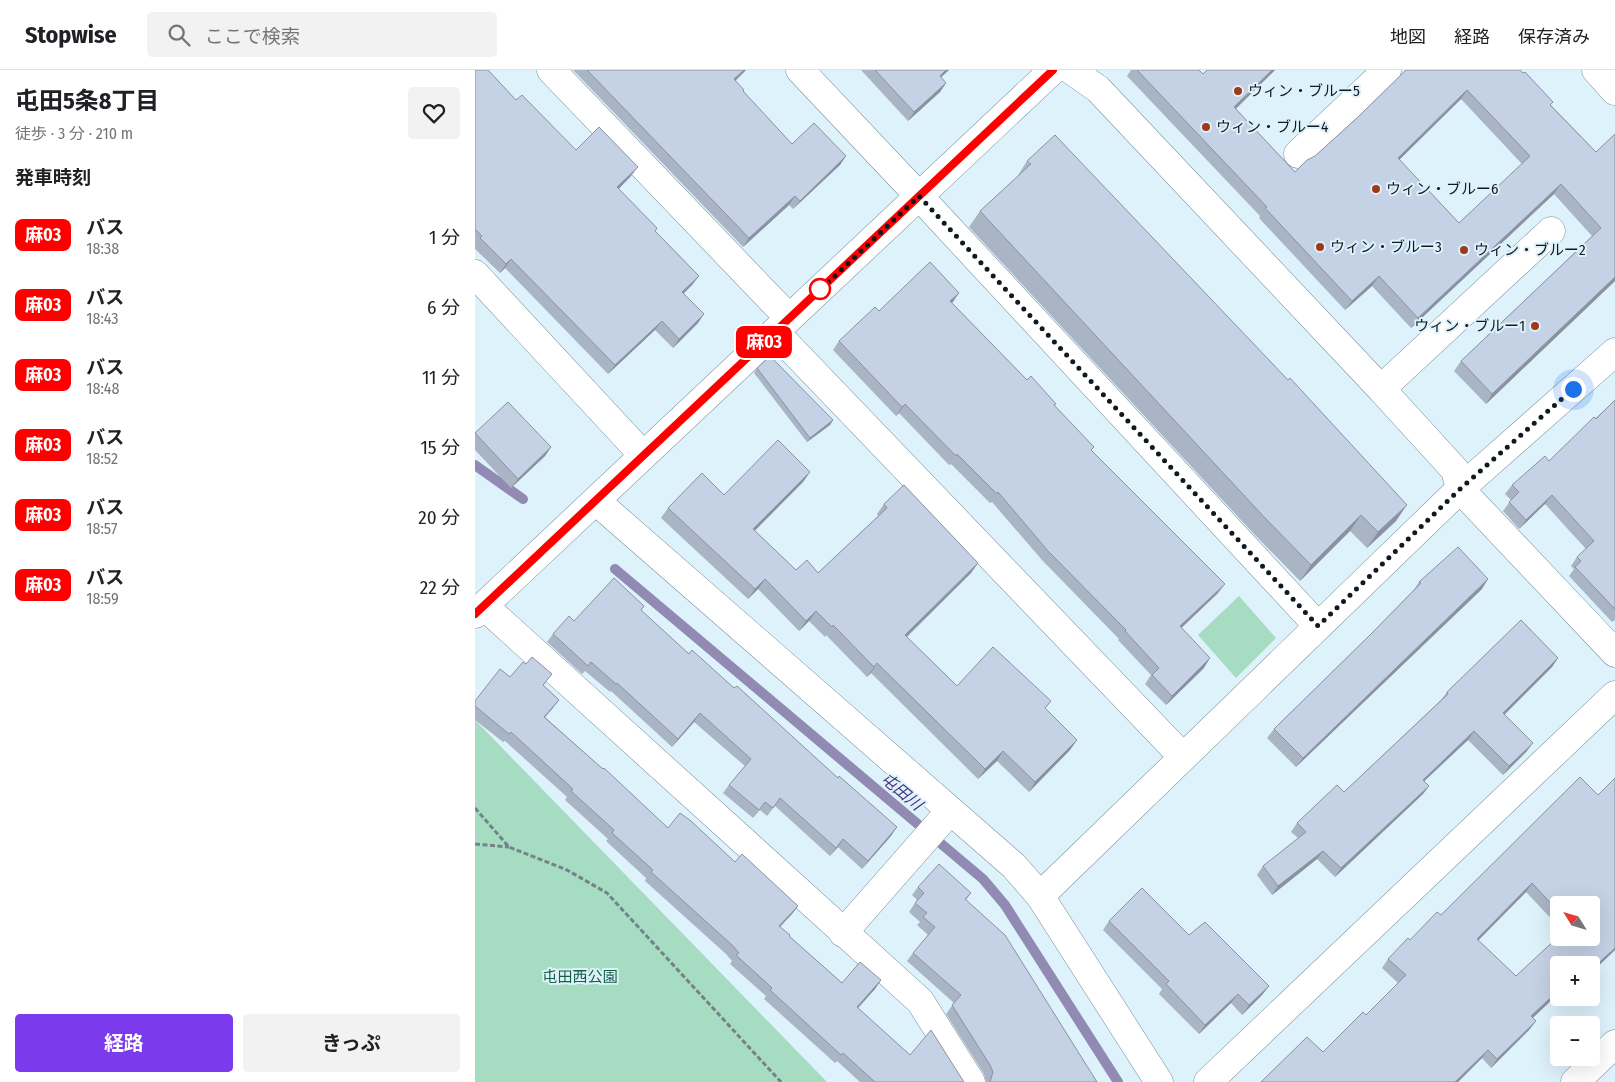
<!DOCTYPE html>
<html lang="ja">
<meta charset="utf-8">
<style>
body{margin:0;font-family:"Fira Sans Condensed","Noto Sans JP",sans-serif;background:#f2f2f2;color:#202124;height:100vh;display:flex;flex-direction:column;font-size:19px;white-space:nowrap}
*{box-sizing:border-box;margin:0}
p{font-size:16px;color:#757577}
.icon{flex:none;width:28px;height:28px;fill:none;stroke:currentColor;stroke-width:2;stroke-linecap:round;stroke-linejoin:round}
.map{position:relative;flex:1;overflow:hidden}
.side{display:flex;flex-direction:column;background:#fff;width:475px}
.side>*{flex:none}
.badge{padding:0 10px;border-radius:8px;font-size:18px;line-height:32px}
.needle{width:32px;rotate:307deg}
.buttons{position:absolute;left:1075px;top:826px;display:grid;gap:10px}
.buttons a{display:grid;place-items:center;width:50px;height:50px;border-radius:5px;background:#fff;box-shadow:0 5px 20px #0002;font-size:25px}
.you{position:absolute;width:25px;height:25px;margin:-12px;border:4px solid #fff;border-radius:50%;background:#1a73e8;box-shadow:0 0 0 8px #1a73e833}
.map>.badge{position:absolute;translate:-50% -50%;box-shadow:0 0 0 2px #fff}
h2{padding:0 15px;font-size:19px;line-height:45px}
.round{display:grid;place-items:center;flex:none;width:52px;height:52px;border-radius:5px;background:#f2f2f2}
.overview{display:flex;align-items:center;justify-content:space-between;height:85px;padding:0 15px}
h1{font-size:24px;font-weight:700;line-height:38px}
.action{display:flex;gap:10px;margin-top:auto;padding:10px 15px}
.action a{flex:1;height:58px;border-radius:5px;background:#7c3aed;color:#fff;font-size:20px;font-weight:700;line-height:58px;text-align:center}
.action a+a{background:#f2f2f2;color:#202124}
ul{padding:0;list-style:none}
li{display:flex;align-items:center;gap:15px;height:70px;padding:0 15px}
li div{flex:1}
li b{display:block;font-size:19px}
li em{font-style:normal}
li .badge{min-width:55px;font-weight:700;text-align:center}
header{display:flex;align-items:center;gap:30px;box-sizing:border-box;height:70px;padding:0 25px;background:#fff;border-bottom:1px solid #e0e0e0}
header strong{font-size:24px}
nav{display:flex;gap:28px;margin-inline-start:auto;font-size:18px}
.search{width:350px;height:45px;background:#f2f2f2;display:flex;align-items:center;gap:12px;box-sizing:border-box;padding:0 18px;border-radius:5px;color:#757577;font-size:19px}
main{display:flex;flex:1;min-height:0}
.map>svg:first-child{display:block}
.green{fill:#a6dcc1}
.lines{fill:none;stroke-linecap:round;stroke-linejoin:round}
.stream{stroke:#918ab3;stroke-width:10}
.minor-casing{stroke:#778e99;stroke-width:29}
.path{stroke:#74828a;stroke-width:3;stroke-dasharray:5 2.5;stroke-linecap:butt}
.minor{stroke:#fff;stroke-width:28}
.wall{fill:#a9b4c5;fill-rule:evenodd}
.shaded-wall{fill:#8a92a0}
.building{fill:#c5d1e5;stroke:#8a92a0;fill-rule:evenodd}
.line-casing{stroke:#fff;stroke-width:11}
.line{stroke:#f00;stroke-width:8}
.walk{stroke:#10191e;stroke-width:5;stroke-dasharray:0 9}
.poi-dot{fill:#a0381c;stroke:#def2fc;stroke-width:2}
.stop-dot{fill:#fff;stroke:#f00;stroke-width:2.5}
.labels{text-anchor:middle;stroke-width:4;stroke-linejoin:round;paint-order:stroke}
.poi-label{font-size:15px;fill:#10191e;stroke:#def2fc;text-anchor:start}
.park-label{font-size:15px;fill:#146145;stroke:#def2fc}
.water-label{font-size:16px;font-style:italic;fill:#4b3678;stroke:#def2fc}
</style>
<header>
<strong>Stopwise</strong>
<div class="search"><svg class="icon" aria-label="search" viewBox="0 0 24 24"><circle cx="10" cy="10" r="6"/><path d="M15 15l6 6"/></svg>ここで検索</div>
<nav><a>地図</a><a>経路</a><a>保存済み</a></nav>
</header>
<main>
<section class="side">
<div class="overview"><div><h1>屯田5条8丁目</h1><p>徒歩 · 3 分 · 210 m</p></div><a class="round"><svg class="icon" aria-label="heart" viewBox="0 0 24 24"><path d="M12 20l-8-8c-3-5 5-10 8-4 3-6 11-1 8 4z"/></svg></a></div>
<h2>発車時刻</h2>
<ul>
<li><span class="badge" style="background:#f00;color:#fff">麻03</span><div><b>バス</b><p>18:38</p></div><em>1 分</em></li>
<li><span class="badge" style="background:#f00;color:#fff">麻03</span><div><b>バス</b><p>18:43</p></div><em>6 分</em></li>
<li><span class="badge" style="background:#f00;color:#fff">麻03</span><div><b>バス</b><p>18:48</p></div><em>11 分</em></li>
<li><span class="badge" style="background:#f00;color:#fff">麻03</span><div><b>バス</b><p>18:52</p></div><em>15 分</em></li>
<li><span class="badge" style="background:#f00;color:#fff">麻03</span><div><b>バス</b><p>18:57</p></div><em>20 分</em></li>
<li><span class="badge" style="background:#f00;color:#fff">麻03</span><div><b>バス</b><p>18:59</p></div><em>22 分</em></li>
</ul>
<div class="action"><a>経路</a><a>きっぷ</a></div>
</section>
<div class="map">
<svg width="1140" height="1012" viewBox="0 0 1140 1012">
<rect width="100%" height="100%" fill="#def2fc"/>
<path class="green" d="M 764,526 L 801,568 L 761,608 L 723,565 Z
M 0,650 L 352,1012 L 0,1012 Z"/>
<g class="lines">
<path class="stream" d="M 0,395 L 48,429
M 140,499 L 508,809 L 530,835 L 643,1012"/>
<defs>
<path id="minor" d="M 76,0 L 314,248
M 325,0 L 444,126 L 843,556
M 596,0 L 623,19 L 906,319
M 1121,0 L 1140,21
M 823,84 L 912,0
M 1076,161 L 906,319 L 980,400 L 985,419 L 1140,583
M 0,204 L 168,385
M 300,262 L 708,687
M 121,431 L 539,796 L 565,826 L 684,1012
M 9,536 L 445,931 L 496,1012
M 0,544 L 578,0
M 565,826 L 985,419 L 1140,282
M 368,863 L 475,741
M 733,1012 L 1140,625
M 1100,1012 L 1140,974"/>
</defs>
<use href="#minor" class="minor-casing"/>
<path class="path" d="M 0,738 L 34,777 L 92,800 L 132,823 L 306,1012
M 0,774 L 34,777"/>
<use href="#minor" class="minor"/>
</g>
<path class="wall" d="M 0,0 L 41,30 L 101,80 L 156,106 L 143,119 L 182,158 L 180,161 L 224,206 L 217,215 L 209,223 L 223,253 L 198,278 L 180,260 L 133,304 L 30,198 L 25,203 L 0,179 Z
M 98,0 L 271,0 L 260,11 L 268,22 L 317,74 L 371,86 L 365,95 L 318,139 L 314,135 L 268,177 Z
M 386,0 L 474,0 L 466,7 L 471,13 L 465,22 L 433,51 Z
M 656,0 L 724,0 L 728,4 L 732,0 L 800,0 L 761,39 L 820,102 L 840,86 L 883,47 L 931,0 L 1076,35 L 1121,82 L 1140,64 L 1140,211 L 1011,334 L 979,301 L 986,291 L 1117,166 L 1079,124 L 936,258 L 897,216 L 870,240 L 784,148 L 785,146 L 652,6 ZM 986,29 L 1047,94 L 984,153 L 924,90 Z
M 552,91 L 921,451 L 892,478 L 875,461 L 825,511 L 779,464 L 494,157 L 505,141 L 542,107 Z
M 477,233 L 552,310 L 580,336 L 617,381 L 743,523 L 706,558 L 729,598 L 691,635 L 670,614 L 676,605 L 643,570 L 644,569 L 567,490 L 517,432 L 515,433 L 476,394 L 474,395 L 424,343 L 421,346 L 358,280 L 364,271 L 404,241 Z
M 282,298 L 358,350 L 355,355 L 332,372 L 279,303 Z
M 1140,330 L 1140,550 L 1137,552 L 1094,506 L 1099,499 L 1096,496 L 1102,487 L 1111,479 L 1070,434 L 1044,459 L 1028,441 L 1036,430 L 1030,424 L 1037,415 L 1074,391 Z
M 0,363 L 76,377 L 70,386 L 36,418 L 0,380 Z
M 335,402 L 328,412 L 280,461 L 321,500 L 343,503 L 403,446 L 402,444 L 409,434 L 503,493 L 496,503 L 432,567 L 482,616 L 576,631 L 570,639 L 602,670 L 595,680 L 554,722 L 522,691 L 503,709 L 396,603 L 392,607 L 351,565 L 350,567 L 334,551 L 324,561 L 283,519 L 273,529 L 186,448 L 193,438 Z
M 944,512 L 1007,519 L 821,697 L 792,668 L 799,659 L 896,564 L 938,521 Z
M 169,536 L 166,541 L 416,766 L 387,799 L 363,777 L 355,786 L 300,736 L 292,746 L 285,740 L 278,748 L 248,723 L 254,715 L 270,696 L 219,652 L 197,677 L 136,621 L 135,622 L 110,601 L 107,604 L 72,572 L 78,564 L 99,551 Z
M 1083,588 L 1077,597 L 1030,644 L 1052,681 L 1028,705 L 993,670 L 949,711 L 954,716 L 948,724 L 860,807 L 842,789 L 797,825 L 782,805 L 788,796 L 823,768 L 816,762 L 822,753 L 869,722 L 966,630 L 972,622 Z
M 51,594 L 71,613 L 68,615 L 84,630 L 70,647 L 193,758 L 260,792 L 323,836 L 317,844 L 305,857 L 314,866 L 367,913 L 406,910 L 400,919 L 382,938 L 435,985 L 489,1012 L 385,1012 L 362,991 L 360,993 L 289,929 L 291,926 L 255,894 L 257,891 L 251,884 L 170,811 L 171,808 L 131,771 L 133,769 L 90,730 L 92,727 L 30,671 L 28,672 L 0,650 L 0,631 L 35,607 Z
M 1140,708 L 1140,880 L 1116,903 L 1116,895 L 1084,895 L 1084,923 L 1058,948 L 1061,951 L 1054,960 L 1016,998 L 1007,988 L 983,1012 L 786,1012 L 848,982 L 891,945 L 923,913 L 907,898 L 913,889 L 966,845 L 1123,725 ZM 1051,822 L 1084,857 L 1084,835 L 1116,868 L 1084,868 L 1084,861 L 1077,871 L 1078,872 L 1041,906 L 1003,870 Z
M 443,817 L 496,823 L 491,830 L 622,1012 L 511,1012 L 509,1004 L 471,944 L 479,933 L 432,891 L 438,883 L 453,865 L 442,855 L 445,852 L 434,842 L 442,830 L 437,825 Z
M 634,851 L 714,865 L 794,916 L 787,925 L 767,945 L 756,933 L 724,964 L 684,924 L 687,919 L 628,860 Z"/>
<path class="shaded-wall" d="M 269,0 L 271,0 L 253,18 L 259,9 Z
M 471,0 L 474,0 L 458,15 L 465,6 Z
M 797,0 L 800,0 L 752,47 L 759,37 Z
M 471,13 L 465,22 L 433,51 L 439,42 Z
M 992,20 L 986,29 L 916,98 L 923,88 Z
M 371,86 L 365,95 L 318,139 L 325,131 Z
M 163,97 L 156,106 L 136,127 L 142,117 Z
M 1086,114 L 1079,124 L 936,258 L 943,248 Z
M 320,126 L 314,135 L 268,177 L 274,168 Z
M 36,189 L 30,198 L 25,203 L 31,194 Z
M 224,206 L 217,215 L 201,231 L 207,222 Z
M 904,206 L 897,216 L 870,240 L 877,231 Z
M 1140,207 L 1140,211 L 1011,334 L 1017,324 Z
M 484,223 L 478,232 L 469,240 L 475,231 Z
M 229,244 L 223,253 L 198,278 L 204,269 Z
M 187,251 L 180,260 L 133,304 L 140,295 Z
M 430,334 L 424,343 L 421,346 L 427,337 Z
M 358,350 L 355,355 L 332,372 L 335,368 Z
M 76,377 L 70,386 L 36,418 L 43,409 Z
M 335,402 L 328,412 L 271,469 L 278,459 Z
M 1077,425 L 1070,434 L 1044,459 L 1051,450 Z
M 932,435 L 921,451 L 892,478 L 903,462 Z
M 886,445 L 875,461 L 825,511 L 836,495 Z
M 503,493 L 496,503 L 423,575 L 430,565 Z
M 290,509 L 283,519 L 273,529 L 280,519 Z
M 1013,509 L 1007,519 L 821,697 L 828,688 Z
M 750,514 L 743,523 L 698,566 L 705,556 Z
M 341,541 L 334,551 L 324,561 L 331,551 Z
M 735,588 L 729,598 L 691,635 L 697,626 Z
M 1083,588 L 1077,597 L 1022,652 L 1028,643 Z
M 402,593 L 396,603 L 392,607 L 399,597 Z
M 84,630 L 78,638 L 63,655 L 69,647 Z
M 225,643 L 219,652 L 197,677 L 203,669 Z
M 999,661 L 993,670 L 942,718 L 948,710 Z
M 602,670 L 595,680 L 554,722 L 560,712 Z
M 1058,673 L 1052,681 L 1028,705 L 1034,696 Z
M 528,681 L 522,691 L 503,709 L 510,699 Z
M 954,716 L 948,724 L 860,807 L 866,798 Z
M 422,757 L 416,766 L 387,799 L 393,791 Z
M 368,769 L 363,777 L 355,786 L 361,778 Z
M 848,781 L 842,789 L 797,825 L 803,816 Z
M 1057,813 L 1051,822 L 996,878 L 1002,869 Z
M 323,836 L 317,844 L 298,864 L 304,856 Z
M 1140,878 L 1140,880 L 1116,903 L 1116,900 Z
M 406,910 L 400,919 L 376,946 L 382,937 Z
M 794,916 L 787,925 L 767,945 L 774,935 Z
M 1084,920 L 1084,923 L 1050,955 L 1056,946 Z
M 763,924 L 756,933 L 724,964 L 730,955 Z
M 1061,951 L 1054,960 L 1016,998 L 1022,989 Z
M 1013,980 L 1007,988 L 983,1012 L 980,1012 Z"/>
<path class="building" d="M 0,0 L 13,0 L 41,30 L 47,25 L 101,80 L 124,57 L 163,97 L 142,117 L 182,158 L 180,161 L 224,206 L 207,222 L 229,244 L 204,269 L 187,251 L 140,295 L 36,189 L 31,194 L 5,168 L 7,166 L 0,159 Z
M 112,0 L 269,0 L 259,9 L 269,20 L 268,21 L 317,74 L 339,53 L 371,86 L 325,131 L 320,126 L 274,168 Z
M 400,0 L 471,0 L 465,6 L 471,13 L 439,42 Z
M 662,0 L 724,0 L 728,4 L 732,0 L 797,0 L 759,37 L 820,102 L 832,90 L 840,86 L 883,47 L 931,0 L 1045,0 L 1048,3 L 1050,2 L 1078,32 L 1075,35 L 1121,82 L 1140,64 L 1140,207 L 1017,324 L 986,291 L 1126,158 L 1086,114 L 943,248 L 904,206 L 877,231 L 790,138 L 792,137 ZM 992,20 L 1055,86 L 984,153 L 923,88 Z
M 580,65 L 813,310 L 815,308 L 932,435 L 903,462 L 886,445 L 836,495 L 790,448 L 505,141 L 556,94 L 552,91 Z
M 455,192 L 484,223 L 475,231 L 552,310 L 556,306 L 581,334 L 579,335 L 619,377 L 616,380 L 750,514 L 705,556 L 735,588 L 697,626 L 677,605 L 684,598 L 650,561 L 651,560 L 573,481 L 523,422 L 522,424 L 482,384 L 481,386 L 430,334 L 427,337 L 364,271 L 400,237 L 404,241 Z
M 295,286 L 358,350 L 335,368 L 282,298 Z
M 1140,330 L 1140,539 L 1100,497 L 1106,491 L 1102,487 L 1119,471 L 1077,425 L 1051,450 L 1034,432 L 1044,422 L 1037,415 L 1070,386 L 1074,391 L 1119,347 L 1121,349 Z
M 33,332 L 76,377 L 43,409 L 0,363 Z
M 303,370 L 335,402 L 278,459 L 321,500 L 332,490 L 343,503 L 412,438 L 409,434 L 429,415 L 503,493 L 430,565 L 482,616 L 518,577 L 576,631 L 570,638 L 602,670 L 560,712 L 528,681 L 510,699 L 402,593 L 399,597 L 358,555 L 357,557 L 341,541 L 331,551 L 290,509 L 280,519 L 193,438 L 227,403 L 249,425 Z
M 983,477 L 1013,509 L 828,688 L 799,659 L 896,564 L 946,513 L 944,512 Z
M 139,508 L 169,536 L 166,540 L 214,584 L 217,580 L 259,618 L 262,616 L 363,708 L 364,706 L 422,757 L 393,791 L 368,769 L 361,778 L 305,728 L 298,738 L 290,732 L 284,740 L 254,715 L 276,689 L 225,643 L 203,669 L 142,613 L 141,614 L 116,592 L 113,596 L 78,564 L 94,546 L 99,551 Z
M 1046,550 L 1083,588 L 1028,643 L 1058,673 L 1034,696 L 999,661 L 948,710 L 954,716 L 866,798 L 848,781 L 803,816 L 788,796 L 831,762 L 822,753 L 862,715 L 869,722 L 973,624 L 972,622 Z
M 57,587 L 77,604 L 68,615 L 84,630 L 69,647 L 128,699 L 129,698 L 193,758 L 205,743 L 216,751 L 260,792 L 267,784 L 323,836 L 304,856 L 315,865 L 314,866 L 367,913 L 385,892 L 406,910 L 382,937 L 435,985 L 456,960 L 489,1012 L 400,1012 L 368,983 L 366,985 L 295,920 L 297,918 L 261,885 L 264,883 L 257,875 L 176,802 L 178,800 L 137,763 L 139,760 L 96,721 L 98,719 L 36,662 L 34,664 L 0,636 L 0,631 L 25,599 L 35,607 L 48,592 L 51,594 Z
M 1105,707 L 1123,725 L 1140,708 L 1140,878 L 1116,900 L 1116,895 L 1084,895 L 1084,920 L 1056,946 L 1061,951 L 1022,989 L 1013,980 L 980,1012 L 786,1012 L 832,967 L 848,982 L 888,942 L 891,945 L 931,905 L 913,889 L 933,868 L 935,870 L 962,842 L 966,845 ZM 1057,813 L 1084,842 L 1084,835 L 1116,835 L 1116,868 L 1084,868 L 1084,866 L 1041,906 L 1002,869 Z
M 464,794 L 496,823 L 490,829 L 530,865 L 622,1012 L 515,1012 L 518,1002 L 515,995 L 477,935 L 486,925 L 438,883 L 460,857 L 448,847 L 452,843 L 440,833 L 449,823 L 443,817 Z
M 667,818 L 714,865 L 730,852 L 794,916 L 774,935 L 763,924 L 730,955 L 691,914 L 694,911 L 634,851 Z"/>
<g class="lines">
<defs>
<path id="line" d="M 0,544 L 578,0"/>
</defs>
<use href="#line" class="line-casing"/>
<use href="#line" class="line"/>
<path class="walk" d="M 345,219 L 343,222 L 444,126 L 843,556 L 985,419 L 1098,319"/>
</g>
<g class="poi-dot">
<circle cx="763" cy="21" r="5"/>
<circle cx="731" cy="57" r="5"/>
<circle cx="901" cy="119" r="5"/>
<circle cx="845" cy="177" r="5"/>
<circle cx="989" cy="180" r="5"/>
<circle cx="1060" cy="256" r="5"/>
</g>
<circle class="stop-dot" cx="345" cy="219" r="10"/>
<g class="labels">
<g class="poi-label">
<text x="773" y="26">ウィン・ブルー5</text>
<text x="741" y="62">ウィン・ブルー4</text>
<text x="911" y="124">ウィン・ブルー6</text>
<text x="855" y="182">ウィン・ブルー3</text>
<text x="999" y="185">ウィン・ブルー2</text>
<text x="1050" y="261" text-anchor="end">ウィン・ブルー1</text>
</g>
<g class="park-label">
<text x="105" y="912">屯田西公園</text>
</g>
<g class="water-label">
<text transform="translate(427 721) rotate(40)" y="6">屯田川</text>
</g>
</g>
</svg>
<div class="buttons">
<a><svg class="needle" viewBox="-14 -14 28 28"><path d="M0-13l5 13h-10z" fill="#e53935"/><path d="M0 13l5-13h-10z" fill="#757577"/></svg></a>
<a>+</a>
<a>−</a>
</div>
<div class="you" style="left:1098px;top:319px"></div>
<b class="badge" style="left:289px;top:272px;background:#f00;color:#fff">麻03</b>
</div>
</main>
